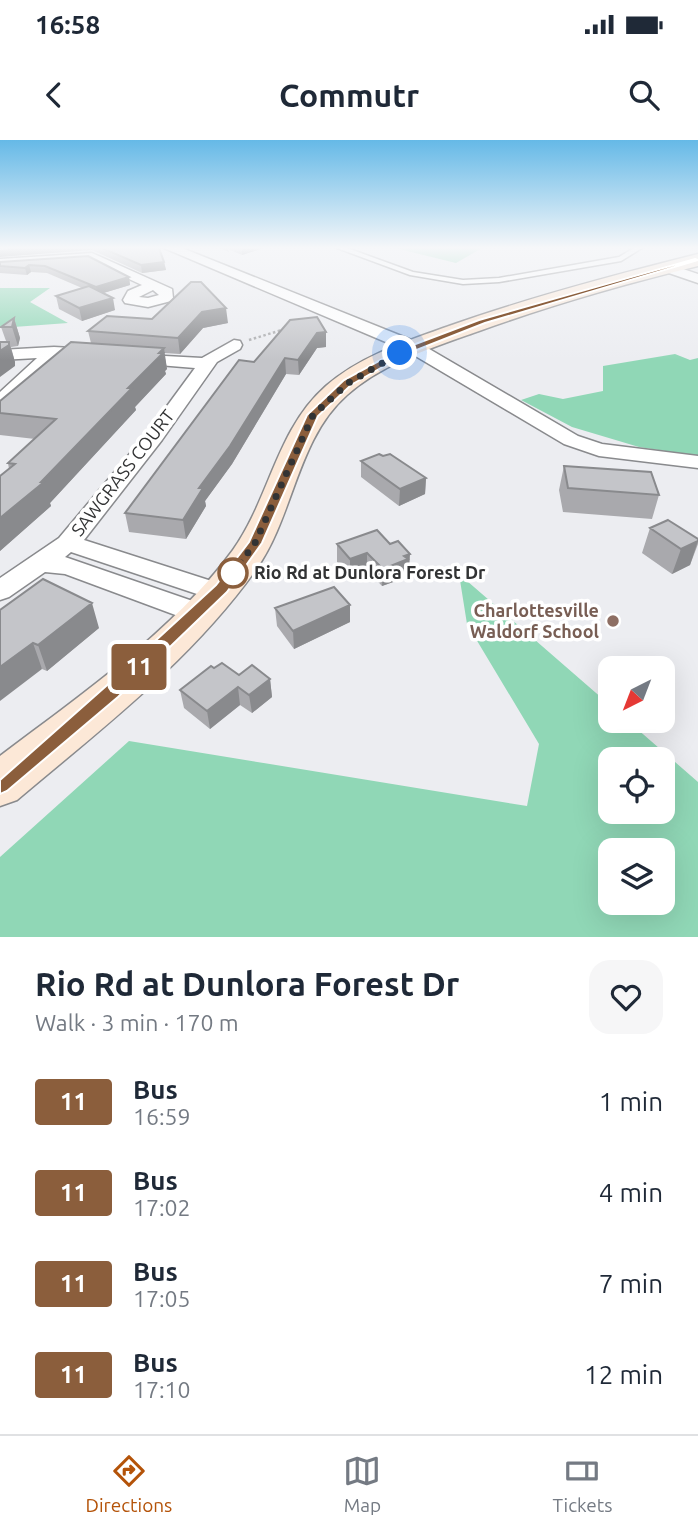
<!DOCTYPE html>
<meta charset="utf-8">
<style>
body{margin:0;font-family:Ubuntu,sans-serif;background:#f6f6f7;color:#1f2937;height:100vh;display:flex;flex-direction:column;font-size:26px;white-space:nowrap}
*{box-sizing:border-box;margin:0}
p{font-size:23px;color:#747a83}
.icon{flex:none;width:38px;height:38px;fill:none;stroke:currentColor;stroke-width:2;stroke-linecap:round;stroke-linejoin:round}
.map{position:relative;height:797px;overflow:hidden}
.sheet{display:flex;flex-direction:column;background:#fff;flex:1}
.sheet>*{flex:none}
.badge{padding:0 14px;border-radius:5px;font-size:24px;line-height:46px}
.needle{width:46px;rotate:222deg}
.tools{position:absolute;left:598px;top:516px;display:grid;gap:14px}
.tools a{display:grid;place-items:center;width:77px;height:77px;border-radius:14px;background:#fff;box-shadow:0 7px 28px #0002;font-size:35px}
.you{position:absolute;width:35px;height:35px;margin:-18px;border:5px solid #fff;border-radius:50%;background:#1a73e8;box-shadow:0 0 0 10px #1a73e833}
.map>.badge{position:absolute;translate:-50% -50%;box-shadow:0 0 0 4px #fff}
.round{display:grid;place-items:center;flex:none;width:74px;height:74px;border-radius:21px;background:#f6f6f7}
.summary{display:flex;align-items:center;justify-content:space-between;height:119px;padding:0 35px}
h1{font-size:33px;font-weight:700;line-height:52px}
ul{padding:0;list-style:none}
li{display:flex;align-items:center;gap:21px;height:91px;padding:0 35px}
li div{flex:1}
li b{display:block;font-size:26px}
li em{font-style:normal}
li .badge{min-width:77px;font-weight:700;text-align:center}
.status{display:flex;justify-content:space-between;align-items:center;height:49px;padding:0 35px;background:#fff;direction:ltr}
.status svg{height:19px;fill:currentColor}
header{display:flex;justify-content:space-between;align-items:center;height:91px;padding:0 35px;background:#fff;font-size:32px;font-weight:700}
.tab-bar{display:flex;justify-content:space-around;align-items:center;height:98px;border-top:2px solid #e0e1e3;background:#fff;font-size:19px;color:#747a83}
.tab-bar a{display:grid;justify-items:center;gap:4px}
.tab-bar .on{color:#b45309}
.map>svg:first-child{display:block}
.green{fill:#90d7b6;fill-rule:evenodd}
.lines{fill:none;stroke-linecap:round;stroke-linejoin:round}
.lane-casing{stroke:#898a8d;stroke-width:3}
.street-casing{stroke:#898a8d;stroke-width:3}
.secondary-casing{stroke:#898a8d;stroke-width:3}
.path-far1{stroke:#aaabad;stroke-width:2;stroke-dasharray:2 2;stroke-linecap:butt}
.path{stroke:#aaabad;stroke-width:2.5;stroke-dasharray:2.5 2.5;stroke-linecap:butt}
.lane{fill:#fff;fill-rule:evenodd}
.street{fill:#fff;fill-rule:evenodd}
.secondary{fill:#fce8d7;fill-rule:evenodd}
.wall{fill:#a9a9ad}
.shaded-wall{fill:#898a8d}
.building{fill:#c4c5c9;stroke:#898a8d;stroke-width:2}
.line{fill:#8b5e3c;stroke:#fff;stroke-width:2}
.walk{stroke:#323334;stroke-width:7;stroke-dasharray:0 12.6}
.stop-dot{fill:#fff;stroke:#8b5e3c;stroke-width:3.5}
.education-dot{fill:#8d6e63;stroke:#fff;stroke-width:2.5}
.labels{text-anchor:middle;stroke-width:7;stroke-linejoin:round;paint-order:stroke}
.street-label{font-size:18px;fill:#323334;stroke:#fff}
.stop-label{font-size:18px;font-weight:bold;fill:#323334;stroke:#fff;text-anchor:start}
.education-label{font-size:18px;font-weight:bold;fill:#785e54;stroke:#fff;text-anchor:end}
</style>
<div class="status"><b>16:58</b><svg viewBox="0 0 49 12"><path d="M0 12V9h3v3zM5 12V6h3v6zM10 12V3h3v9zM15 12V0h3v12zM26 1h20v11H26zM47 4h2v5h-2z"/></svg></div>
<header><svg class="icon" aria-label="back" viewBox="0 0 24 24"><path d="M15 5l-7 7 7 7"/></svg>Commutr<svg class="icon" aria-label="search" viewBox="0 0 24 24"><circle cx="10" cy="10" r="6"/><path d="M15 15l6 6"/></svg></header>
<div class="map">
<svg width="698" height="797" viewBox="0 0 698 797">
<rect width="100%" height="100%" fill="#ecedf1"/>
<path class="green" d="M 395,108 L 482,108 L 456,123 Z
M 0,148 L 50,148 L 30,162 L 68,183 L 0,188 Z
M 675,214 L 690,220 L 698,218 L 698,316 L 639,307 L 572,287 L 521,260 L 539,254 L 563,259 L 603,251 L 603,226 Z
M 459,434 L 611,566 L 611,581 L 628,581 L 698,642 L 698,797 L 0,797 L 0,717 L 129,601 L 527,666 L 539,604 L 467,484 ZM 611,620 L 663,620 L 663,672 L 611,672 ZM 611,710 L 663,710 L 663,763 L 611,763 Z"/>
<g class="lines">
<defs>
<path id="lane" d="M 337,108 L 347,108 L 413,132 L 463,140 L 499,138 L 619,117 L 634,108 L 642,108 L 621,121 L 499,142 L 463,144 L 410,135 Z"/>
<path id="street" d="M 164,108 L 182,108 L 419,203 L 578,296 L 602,304 L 698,316 L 698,328 L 599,316 L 564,304 L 407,211 Z
M 92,113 L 172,149 L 173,158 L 171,161 L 148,167 L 125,163 L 123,160 L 128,151 L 142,145 L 90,121 L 0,127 L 0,119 ZM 153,150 L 159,155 L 148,158 L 139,157 Z
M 668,124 L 698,134 L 698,143 L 663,131 L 663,125 Z
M 234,200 L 240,201 L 242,205 L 240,209 L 217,222 L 162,300 L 84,400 L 227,446 L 231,452 L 227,458 L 218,461 L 71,412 L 65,417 L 207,466 L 211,473 L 207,480 L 197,483 L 65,434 L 45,432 L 9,457 L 0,460 L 0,438 L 59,398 L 148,292 L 195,228 L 134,223 L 128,222 L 125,218 L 128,214 L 202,218 Z
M 54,207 L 91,209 L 99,214 L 91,219 L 58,217 L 7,266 L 0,268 L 0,252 L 37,218 L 0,220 L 0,210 Z"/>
<path id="secondary" d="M 698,114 L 698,126 C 624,144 551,165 479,191 C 434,207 383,223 347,255 C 297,299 294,375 257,428 C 193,519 101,589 17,660 L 0,666 L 0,616 C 79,556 174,491 233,410 C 270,358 276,290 326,246 C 360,216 407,201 449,186 C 531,157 614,135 698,114 Z"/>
</defs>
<use href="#lane" class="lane-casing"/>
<use href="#street" class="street-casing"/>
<use href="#secondary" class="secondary-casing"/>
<path class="path-far1" d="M 279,191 L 285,189"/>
<path class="path" d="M 249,200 L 285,189"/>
<use href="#lane" class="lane"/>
<use href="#street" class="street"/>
<use href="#secondary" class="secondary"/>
</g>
<path class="wall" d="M 0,108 L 159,108 L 164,122 L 166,130 L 142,133 L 92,110 Z
M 220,108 L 264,108 L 242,115 L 228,109 L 229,112 Z
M 88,116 L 129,137 L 130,145 L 103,153 L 115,170 L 82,181 L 59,169 L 56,156 L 82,148 L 47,133 L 31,132 L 27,135 L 0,133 L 0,126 Z
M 14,178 L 20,198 L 18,206 L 11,207 L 15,222 L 15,226 L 1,187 Z
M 152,179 L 228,183 L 203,188 L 180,214 L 164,213 L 167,229 L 165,231 L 166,234 L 135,267 L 136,270 L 50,363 L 51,366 L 0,411 L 0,336 L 9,329 L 8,323 L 35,299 L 0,295 L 0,261 L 91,203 L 88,191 Z
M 290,180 L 326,207 L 317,208 L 299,235 L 286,234 L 232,324 L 205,361 L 206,366 L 186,399 L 129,392 L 125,373 Z
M 361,321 L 426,338 L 425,354 L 399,366 L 361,337 Z
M 564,326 L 659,355 L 652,379 L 563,372 L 559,350 Z
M 650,388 L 698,399 L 698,404 L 690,425 L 672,434 L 642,413 Z
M 377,390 L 409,431 L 407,432 L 407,437 L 382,446 L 367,430 L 350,436 L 337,422 L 337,404 Z
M 275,468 L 350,482 L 294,509 L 277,486 Z
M 0,470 L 99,488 L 47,531 L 42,529 Z
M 214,528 L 239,535 L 270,539 L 272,557 L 252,573 L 240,565 L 210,589 L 184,568 L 180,550 Z"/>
<path class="shaded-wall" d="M 18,108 L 91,108 L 92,110 L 0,117 L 0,110 Z
M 242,108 L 264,108 L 242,115 Z
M 164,122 L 166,130 L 142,133 L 141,125 Z
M 29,125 L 31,132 L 27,135 L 25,128 Z
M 129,137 L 130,145 L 97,155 L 96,147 Z
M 113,158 L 115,170 L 82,181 L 79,168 Z
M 226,168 L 228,183 L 203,188 L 180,214 L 178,198 L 202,172 Z
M 14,178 L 20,198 L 18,206 L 12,187 Z
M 326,192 L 326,207 L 317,208 L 299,235 L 298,220 L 317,193 Z
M 9,202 L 15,222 L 15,226 L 0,237 L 0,211 Z
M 164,208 L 167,229 L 165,231 L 166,234 L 135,267 L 136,270 L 50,363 L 51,366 L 0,411 L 0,378 L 41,342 Z
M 285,218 L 286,234 L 232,324 L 205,361 L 206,366 L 186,399 L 183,380 L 199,348 Z
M 426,338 L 425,354 L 399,366 L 400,349 Z
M 698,401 L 690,425 L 672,434 L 681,409 Z
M 367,413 L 367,430 L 350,436 L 350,419 Z
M 410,414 L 409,431 L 407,432 L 407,437 L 382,446 L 383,429 L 404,416 Z
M 92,463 L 99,488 L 47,531 L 38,505 Z
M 350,465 L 350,482 L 294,509 L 293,491 Z
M 33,503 L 42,529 L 0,561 L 0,527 Z
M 270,539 L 272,557 L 252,573 L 249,555 Z
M 238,547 L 240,565 L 210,589 L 207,571 Z"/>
<path class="building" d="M 102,108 L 159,108 L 164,122 L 141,125 Z
M 88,116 L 129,137 L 96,147 L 45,126 L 29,125 L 25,128 L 0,126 L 0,122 Z
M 191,142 L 201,142 L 226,168 L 202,172 L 178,198 L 88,191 L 107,176 L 152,179 Z
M 89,146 L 113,158 L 79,168 L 56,156 Z
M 317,177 L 326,192 L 317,193 L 298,220 L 285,218 L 230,306 L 199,348 L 203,348 L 183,380 L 125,373 L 239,220 L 254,222 L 290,180 Z
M 14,178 L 12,187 L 1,187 Z
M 0,202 L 9,202 L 9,205 L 0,211 Z
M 71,202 L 164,208 L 159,213 L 163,213 L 128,248 L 132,248 L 41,342 L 44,342 L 0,378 L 0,336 L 15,324 L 8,323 L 56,279 L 0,273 L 0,261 Z
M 379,314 L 383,316 L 390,314 L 426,338 L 400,349 L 361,321 Z
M 564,326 L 651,332 L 659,355 L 568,348 Z
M 668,380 L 698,399 L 698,401 L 681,409 L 650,388 Z
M 377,390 L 390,404 L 398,401 L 410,414 L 404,416 L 408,419 L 383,429 L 367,413 L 350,419 L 337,404 Z
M 43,439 L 92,463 L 38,505 L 33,503 L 0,527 L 0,470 Z
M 334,447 L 350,465 L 293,491 L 275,468 Z
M 222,523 L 239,535 L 252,525 L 270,539 L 249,555 L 238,547 L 207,571 L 180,550 L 211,526 L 214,528 Z"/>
<linearGradient id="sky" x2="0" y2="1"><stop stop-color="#65b9e7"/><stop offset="0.49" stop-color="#f6f7f9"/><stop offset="1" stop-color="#f6f7f9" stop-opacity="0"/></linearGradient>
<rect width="698" height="220" fill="url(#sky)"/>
<path class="line" d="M 695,119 L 698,120 L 485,183 L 404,215 L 351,245 L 318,276 L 262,403 L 227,452 L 118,557 L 7,651 L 0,654 L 0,640 L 105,547 L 216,445 L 249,402 L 307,275 L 344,240 L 397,211 L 479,180 Z"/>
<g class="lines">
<path class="walk" d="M 233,433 L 255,403 L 313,275 L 348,243 L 400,213"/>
</g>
<circle class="stop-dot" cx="233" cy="433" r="14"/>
<circle class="education-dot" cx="613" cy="481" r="7"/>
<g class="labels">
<g class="street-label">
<text transform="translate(123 333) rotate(-52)" y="6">SAWGRASS COURT</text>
</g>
<g class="stop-label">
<text x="254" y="439">Rio Rd at Dunlora Forest Dr</text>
</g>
<g class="education-label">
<text x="599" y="477">Charlottesville<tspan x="599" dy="21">Waldorf School</tspan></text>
</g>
</g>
</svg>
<div class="tools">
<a><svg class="needle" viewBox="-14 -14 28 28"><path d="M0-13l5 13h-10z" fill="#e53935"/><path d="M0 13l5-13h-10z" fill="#747a83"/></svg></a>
<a><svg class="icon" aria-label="locate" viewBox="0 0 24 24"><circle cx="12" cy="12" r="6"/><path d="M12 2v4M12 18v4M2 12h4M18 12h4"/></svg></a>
<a><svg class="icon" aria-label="layers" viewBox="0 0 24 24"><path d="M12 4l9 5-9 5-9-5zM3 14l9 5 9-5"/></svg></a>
</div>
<div class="you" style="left:400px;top:213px"></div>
<b class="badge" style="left:139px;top:527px;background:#8b5e3c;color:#fff">11</b>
</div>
<section class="sheet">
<div class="summary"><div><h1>Rio Rd at Dunlora Forest Dr</h1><p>Walk · 3 min · 170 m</p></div><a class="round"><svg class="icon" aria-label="heart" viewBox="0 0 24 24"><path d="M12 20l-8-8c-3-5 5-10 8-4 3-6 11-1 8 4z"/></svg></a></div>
<ul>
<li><span class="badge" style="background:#8b5e3c;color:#fff">11</span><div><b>Bus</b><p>16:59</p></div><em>1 min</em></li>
<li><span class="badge" style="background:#8b5e3c;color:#fff">11</span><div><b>Bus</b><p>17:02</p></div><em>4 min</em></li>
<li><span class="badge" style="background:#8b5e3c;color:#fff">11</span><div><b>Bus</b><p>17:05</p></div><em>7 min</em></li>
<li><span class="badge" style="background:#8b5e3c;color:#fff">11</span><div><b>Bus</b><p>17:10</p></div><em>12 min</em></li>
</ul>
</section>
<nav class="tab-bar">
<a class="on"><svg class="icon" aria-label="directions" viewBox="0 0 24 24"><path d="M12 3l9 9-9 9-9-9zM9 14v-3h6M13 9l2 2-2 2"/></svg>Directions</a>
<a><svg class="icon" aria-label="map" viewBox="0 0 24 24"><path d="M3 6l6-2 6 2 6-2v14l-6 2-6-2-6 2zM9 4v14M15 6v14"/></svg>Map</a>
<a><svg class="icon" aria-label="tickets" viewBox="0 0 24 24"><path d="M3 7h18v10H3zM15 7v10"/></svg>Tickets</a>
</nav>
